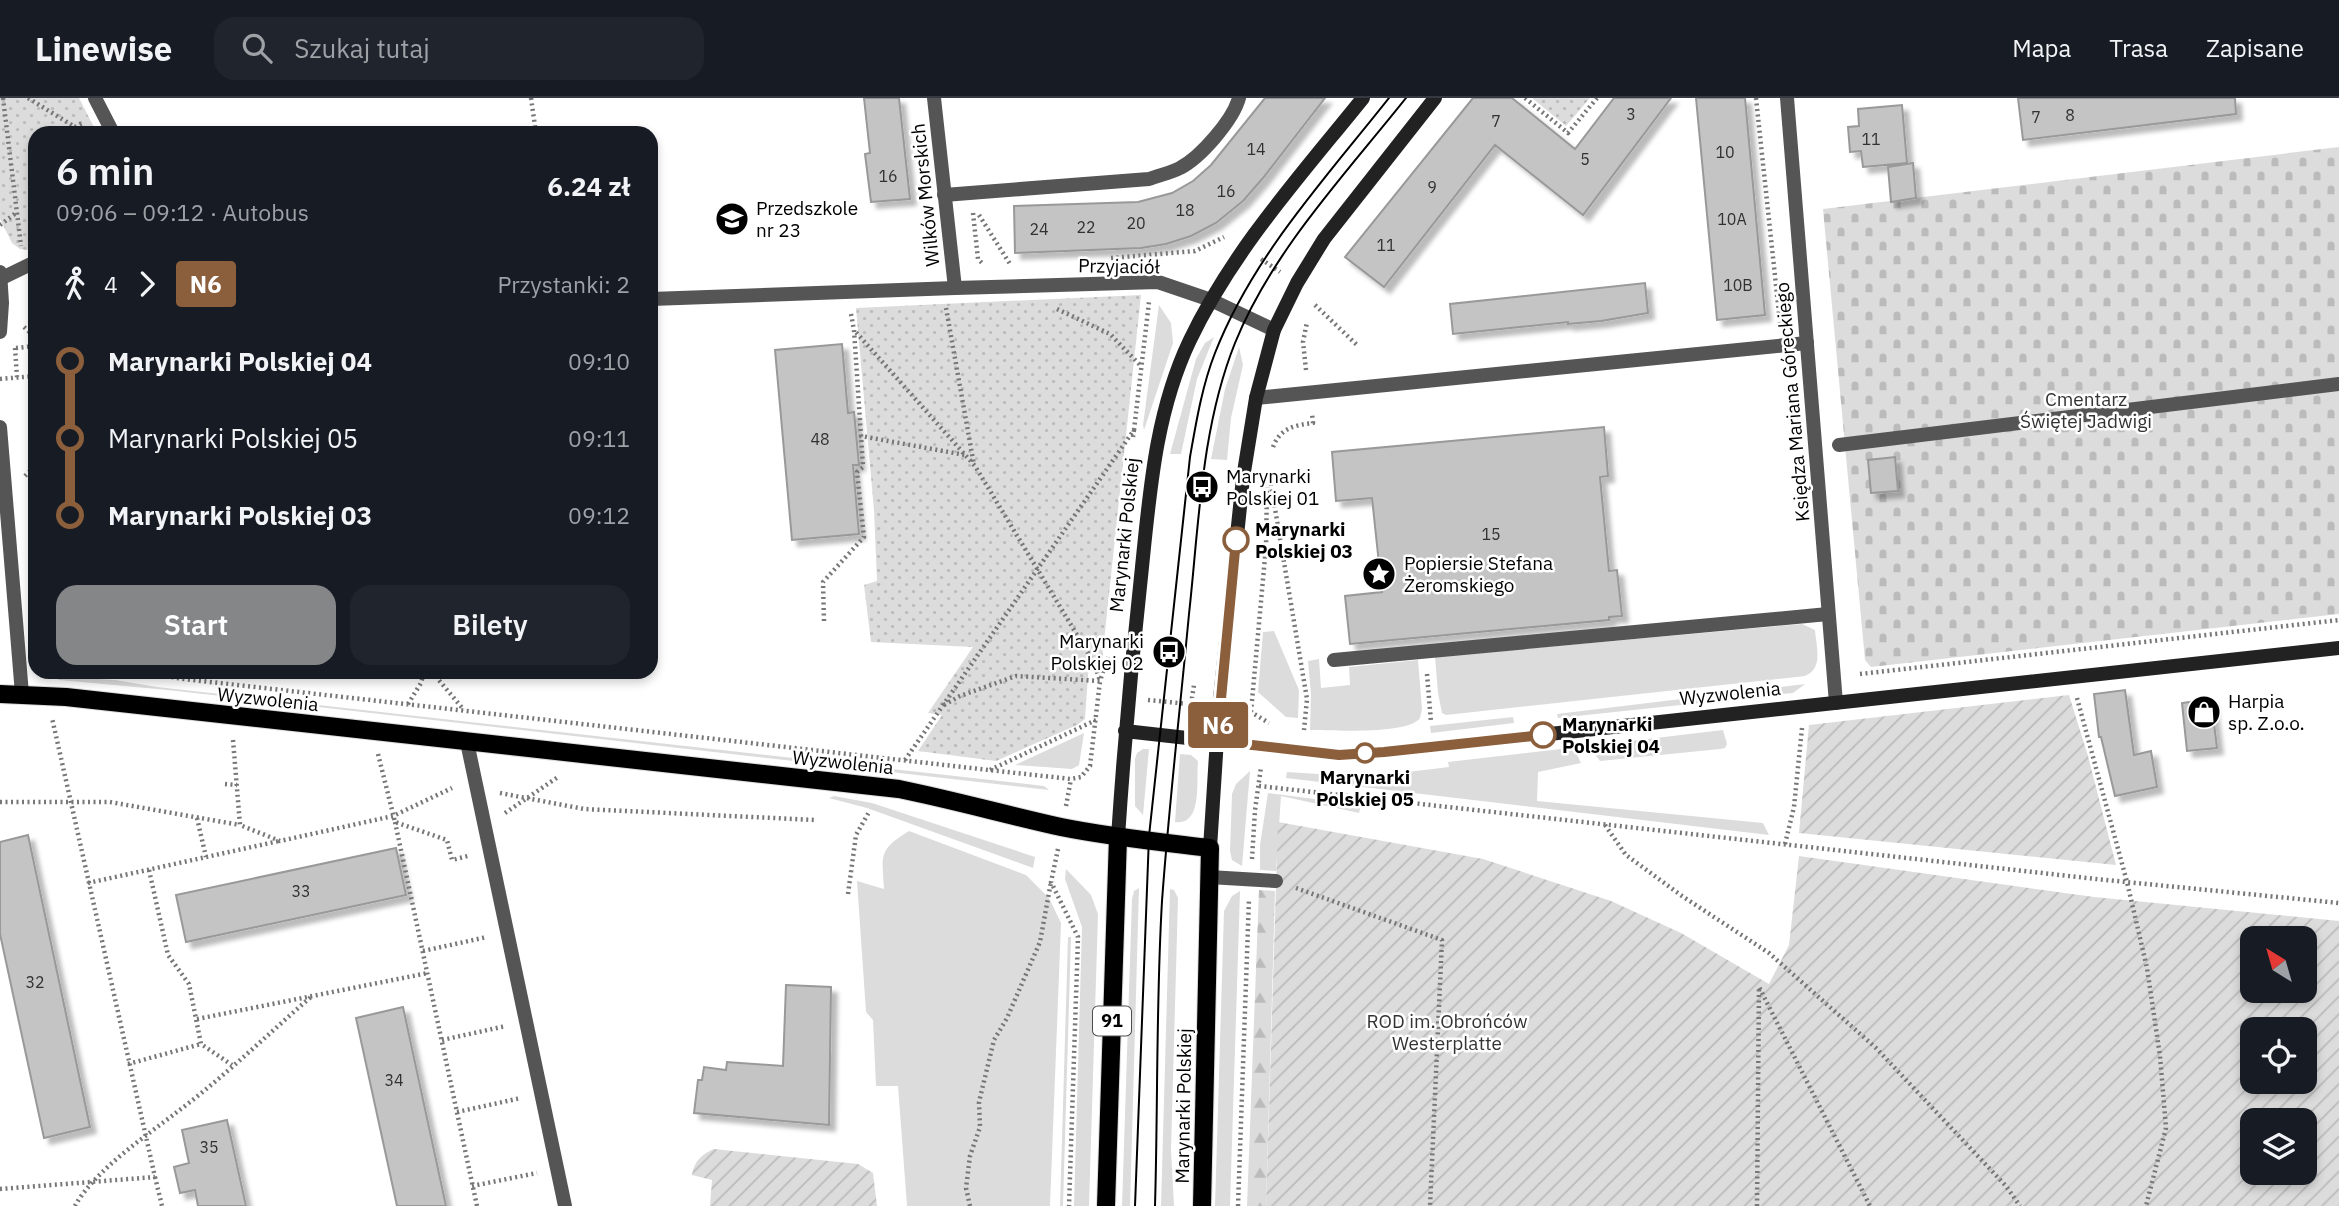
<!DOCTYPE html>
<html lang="pl">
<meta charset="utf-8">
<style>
body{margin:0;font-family:"IBM Plex Sans",sans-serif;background:#20242c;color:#f1f3f6;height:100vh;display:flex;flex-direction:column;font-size:26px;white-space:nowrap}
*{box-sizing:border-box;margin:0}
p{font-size:23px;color:#9ea1a6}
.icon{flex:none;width:38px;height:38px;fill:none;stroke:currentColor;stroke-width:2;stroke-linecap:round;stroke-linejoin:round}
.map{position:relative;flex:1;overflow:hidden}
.side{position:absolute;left:28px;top:28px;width:630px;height:553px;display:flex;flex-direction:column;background:#171b24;border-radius:21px;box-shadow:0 4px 10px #0003}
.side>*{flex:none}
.badge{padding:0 14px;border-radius:5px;font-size:24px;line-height:46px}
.needle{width:46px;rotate:323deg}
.controls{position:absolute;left:2240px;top:828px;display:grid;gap:14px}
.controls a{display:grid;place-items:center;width:77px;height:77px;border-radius:14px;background:#171b24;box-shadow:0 4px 10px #0003;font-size:35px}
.map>.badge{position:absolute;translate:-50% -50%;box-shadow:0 0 0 4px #fff}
.legs{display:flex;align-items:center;gap:10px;height:77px;padding:0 28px;font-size:23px}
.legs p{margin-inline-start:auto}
.overview{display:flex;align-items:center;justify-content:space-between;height:119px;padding:0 28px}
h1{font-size:38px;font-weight:600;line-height:52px}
.action{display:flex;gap:14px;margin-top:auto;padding:14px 28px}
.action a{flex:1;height:80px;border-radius:21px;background:#858687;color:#fff;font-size:28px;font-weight:600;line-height:80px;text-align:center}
.action a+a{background:#20242c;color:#f1f3f6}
ul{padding:0 28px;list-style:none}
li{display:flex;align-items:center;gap:24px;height:77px;font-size:26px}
li i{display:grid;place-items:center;width:10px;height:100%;margin:0 9px;background:currentColor}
li i::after{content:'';width:18px;height:18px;margin:-9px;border:5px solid;border-radius:50%;background:#171b24}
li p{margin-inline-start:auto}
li:first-child i{background:linear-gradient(#0000 50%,currentColor 0)}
li:last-child i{background:linear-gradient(currentColor 50%,#0000 0)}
header{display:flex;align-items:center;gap:42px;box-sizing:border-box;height:98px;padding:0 35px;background:#171b24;border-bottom:2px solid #363941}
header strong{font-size:33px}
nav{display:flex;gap:38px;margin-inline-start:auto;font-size:24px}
.search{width:490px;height:63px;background:#20242c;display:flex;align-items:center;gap:18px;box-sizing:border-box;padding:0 24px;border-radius:21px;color:#9ea1a6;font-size:26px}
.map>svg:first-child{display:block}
.grass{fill:#dcdcdc}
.forest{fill:url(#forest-firs)}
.cemetery{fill:url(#cemetery-stones)}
.park{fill:url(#park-dots)}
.garden{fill:url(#garden-furrows);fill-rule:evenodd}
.building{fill:#c4c4c4;stroke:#999;stroke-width:2;filter:url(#shadow)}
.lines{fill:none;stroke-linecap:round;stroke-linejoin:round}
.primary-casing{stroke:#dbdbdb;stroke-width:20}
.path{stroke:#777;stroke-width:4.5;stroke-dasharray:2 3.5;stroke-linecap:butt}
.lane{stroke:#555;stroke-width:14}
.street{stroke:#555;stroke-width:14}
.secondary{stroke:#222;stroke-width:14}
.primary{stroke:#000;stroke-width:18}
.tram{stroke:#000;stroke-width:2}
.line-1-casing{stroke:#fff;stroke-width:16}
.line-1{stroke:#8b5e3c;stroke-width:10}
.stop-1-dot{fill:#fff;stroke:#8b5e3c;stroke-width:3.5}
.labels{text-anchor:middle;stroke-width:5;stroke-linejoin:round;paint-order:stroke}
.number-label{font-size:16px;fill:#313131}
.shield{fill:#fff;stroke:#4c4c4c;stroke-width:2}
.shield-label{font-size:18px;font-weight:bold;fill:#000}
.street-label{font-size:19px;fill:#000;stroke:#fff}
.poi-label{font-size:19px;fill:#000;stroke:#fff;text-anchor:start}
.park-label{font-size:19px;fill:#333;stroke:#fff}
.stop-label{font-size:19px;font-weight:bold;fill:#000;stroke:#fff;text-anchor:start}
</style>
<header>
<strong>Linewise</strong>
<div class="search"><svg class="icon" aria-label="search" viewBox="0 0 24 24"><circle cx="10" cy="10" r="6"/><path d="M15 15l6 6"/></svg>Szukaj tutaj</div>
<nav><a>Mapa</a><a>Trasa</a><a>Zapisane</a></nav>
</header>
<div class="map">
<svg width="2339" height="1108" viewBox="0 0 2339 1108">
<defs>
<pattern id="forest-firs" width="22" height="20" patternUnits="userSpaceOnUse" patternTransform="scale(1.75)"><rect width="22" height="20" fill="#dcdcdc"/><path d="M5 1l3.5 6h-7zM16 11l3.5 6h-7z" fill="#bbb"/></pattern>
<pattern id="cemetery-stones" width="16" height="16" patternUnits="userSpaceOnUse" patternTransform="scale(1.75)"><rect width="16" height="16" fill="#dcdcdc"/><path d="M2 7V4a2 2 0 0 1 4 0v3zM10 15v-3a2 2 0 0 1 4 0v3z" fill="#bbb"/></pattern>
<pattern id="park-dots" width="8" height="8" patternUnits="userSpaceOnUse" patternTransform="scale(1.75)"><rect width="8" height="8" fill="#dcdcdc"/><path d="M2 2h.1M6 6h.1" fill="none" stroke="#bbb" stroke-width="1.8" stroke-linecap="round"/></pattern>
<pattern id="garden-furrows" width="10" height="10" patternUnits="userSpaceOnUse" patternTransform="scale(1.75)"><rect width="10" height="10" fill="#dcdcdc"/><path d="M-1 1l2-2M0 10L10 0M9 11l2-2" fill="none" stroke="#bbb"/></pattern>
<filter id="shadow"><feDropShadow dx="6" dy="6" stdDeviation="2" flood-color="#0004"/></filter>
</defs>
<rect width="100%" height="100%" fill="#fff"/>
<path class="grass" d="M 1159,207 L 1171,225 L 1173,245 L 1144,332 L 1143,327 Z
M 1214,239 L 1197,281 L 1181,356 L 1170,356 L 1196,261 L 1205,245 Z
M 1239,249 L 1243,267 L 1231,320 L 1227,362 L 1211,361 L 1225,291 Z
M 1802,526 L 1815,532 C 1816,548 1824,570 1805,578 L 1446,617 L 1442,615 L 1438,595 L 1435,559 Z
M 1274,533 L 1299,592 L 1298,620 L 1286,619 L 1258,594 L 1263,534 Z
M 1319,561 L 1321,590 L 1350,587 L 1349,569 L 1418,562 L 1422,611 L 1420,620 C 1408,637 1332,632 1310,632 L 1311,596 L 1308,563 Z
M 52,578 L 115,582 L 157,589 L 1044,688 L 1049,692 L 168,592 L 59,582 Z
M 1805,586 L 1793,595 L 1558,620 L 1557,616 Z
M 1513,619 L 1514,625 L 1431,635 L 1430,628 Z
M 1723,632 L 1727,646 L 1725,650 L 1720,651 L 1600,663 L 1588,648 Z
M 1084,635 L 1079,667 L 1072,671 L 1015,667 Z
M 1569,650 L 1576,655 L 1581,665 L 1538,674 L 1537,703 L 1763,725 L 1769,737 L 1286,680 L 1287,674 L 1366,679 L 1449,669 L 1448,664 Z
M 1143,651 L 1149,651 L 1143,717 L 1135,708 L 1135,661 L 1137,655 Z
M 1180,656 L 1191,657 L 1198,663 C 1196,683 1203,728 1175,724 Z
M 1250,673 L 1242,768 L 1232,762 L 1230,753 L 1232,696 L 1236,686 Z
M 1268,695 L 1361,707 L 1359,715 L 1281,698 L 1276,773 L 1260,772 L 1260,747 Z
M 834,698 L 872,705 L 1035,759 L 1033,770 L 867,710 L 829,700 Z
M 909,733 L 1026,777 L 1049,800 L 1061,825 L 1050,1108 L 907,1108 L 898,988 L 876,988 L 873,922 L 866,914 L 857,783 L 884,791 C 882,757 878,752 909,733 Z
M 1066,771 L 1091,797 L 1098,816 L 1089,1108 L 1074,1108 L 1082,829 L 1065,781 Z
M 1139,790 L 1130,1108 L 1122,1108 L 1132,801 L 1134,793 Z
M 1170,791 L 1174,792 L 1178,800 L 1171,1052 L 1174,1108 L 1161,1108 Z
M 1240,793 L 1230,1108 L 1215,1108 L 1224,813 L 1232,798 Z
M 1068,839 L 1071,839 L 1063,1108 L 1060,1108 Z"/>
<path class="forest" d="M 1259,792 L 1275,793 L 1266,1108 L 1247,1108 Z"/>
<path class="cemetery" d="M 2339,49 L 2339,516 L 1871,569 L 1865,562 L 1823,111 Z"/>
<path class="park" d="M 0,0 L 79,0 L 97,35 L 35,35 L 35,153 L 20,151 L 12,145 L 0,121 Z
M 1532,0 L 1590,0 L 1566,28 Z
M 1141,197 L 1102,562 L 1089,563 L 1085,621 L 1077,627 L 996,663 L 918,653 L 942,617 L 928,615 L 973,549 L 871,544 L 864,487 L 877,483 L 874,412 L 856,210 Z"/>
<path class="garden" d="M 2069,597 L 2088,658 L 2116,767 L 1799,735 L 1809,627 Z
M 1278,724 L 1483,761 L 1611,803 L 1681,835 L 1769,886 L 1789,847 L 1799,758 L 2094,799 L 2339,823 L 2339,1108 L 1266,1108 ZM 2252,840 L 2305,840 L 2305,892 L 2252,892 ZM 2252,931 L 2305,931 L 2305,984 L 2252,984 ZM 2252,1022 L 2305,1022 L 2305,1074 L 2252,1074 Z
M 714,1051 L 858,1066 L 873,1075 L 877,1108 L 710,1108 L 712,1082 L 692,1077 C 695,1062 701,1057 714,1051 Z"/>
<path class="building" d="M 864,0 L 899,0 L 910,101 L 871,104 L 865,56 L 870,55 Z
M 1265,0 L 1325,0 L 1263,80 L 1243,103 L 1216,125 L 1191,138 L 1166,146 L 1141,150 L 1015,155 L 1014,108 L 1138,104 L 1172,95 L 1193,83 L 1211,67 Z
M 1473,0 L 1512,0 L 1575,51 L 1614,0 L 1671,0 L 1583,117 L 1495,47 L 1384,189 L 1345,159 Z
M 1696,0 L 1745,0 L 1765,217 L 1717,222 Z
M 2018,0 L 2235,0 L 2236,16 L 2023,42 Z
M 1902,7 L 1907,65 L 1863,69 L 1861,53 L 1850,54 L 1848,29 L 1859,28 L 1858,11 Z
M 1913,65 L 1916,100 L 1891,104 L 1888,69 Z
M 1645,185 L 1648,215 L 1601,223 L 1568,226 L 1568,224 L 1453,236 L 1450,206 Z
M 842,246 L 848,315 L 854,314 L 859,367 L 853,367 L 859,436 L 792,442 L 775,252 Z
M 1604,329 L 1608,378 L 1600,379 L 1609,473 L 1617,472 L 1622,518 L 1609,519 L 1609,522 L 1350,546 L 1345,498 L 1382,494 L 1372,400 L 1336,403 L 1332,354 Z
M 1895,359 L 1898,393 L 1871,395 L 1868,362 Z
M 2125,592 L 2134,657 L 2151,653 L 2157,689 L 2115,698 L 2101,639 L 2099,639 L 2094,596 Z
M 2211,601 L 2217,650 L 2187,653 L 2182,605 Z
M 28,737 L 90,1029 L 44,1040 L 0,836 L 0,744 Z
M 396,750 L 406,797 L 186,844 L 176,797 Z
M 786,887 L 831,889 L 829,1027 L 694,1015 L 698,982 L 702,982 L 704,969 L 726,972 L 727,964 L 783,968 Z
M 403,909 L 411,946 L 446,1108 L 397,1108 L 356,920 Z
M 227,1022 L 246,1108 L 198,1108 L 195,1092 L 180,1095 L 174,1069 L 189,1065 L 182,1032 Z"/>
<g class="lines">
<defs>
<path id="primary" d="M 0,596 L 66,599 L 899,691 C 953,702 1007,717 1061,729 C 1110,739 1160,744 1210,750 L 1202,1108
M 1106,1108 L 1118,739"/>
</defs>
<use href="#primary" class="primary-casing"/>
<path class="path" d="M 3,0 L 21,148
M 28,0 L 75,29 L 84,24
M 531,0 L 536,35
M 1525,0 L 1568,35 L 1597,0
M 1756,0 L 1780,225
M 973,115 L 978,161 L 984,167
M 979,117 L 1010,166
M 0,127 L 16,115
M 1111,160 L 1195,153 L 1224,139
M 1261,161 L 1280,174
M 1315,207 L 1357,247
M 946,210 L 974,367
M 1057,211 L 1110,236 L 1141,268
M 851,216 L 854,232 L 861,338 L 965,357
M 24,229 L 35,239
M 15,250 L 17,279
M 16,250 L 35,248
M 1306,272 L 1303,244 L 1307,224
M 0,281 L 35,278
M 1134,332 L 1149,204
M 1273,349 C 1280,330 1295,327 1313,325 L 1312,315
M 1269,375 L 1307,601 L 1304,632
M 25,378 L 35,368
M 824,523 L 823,484 L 864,439 L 857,374 L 863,369 L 861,338
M 139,574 L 184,581 L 989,672 L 1071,681 L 1081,679 L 1090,668 L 1100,583 L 1094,565 L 975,368 L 854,232
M 432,574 L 464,612
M 1427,576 L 1431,624
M 1860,576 L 2339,522
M 2077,600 L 2127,784 L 2147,870 L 2160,958 L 2166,1030 L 2146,1108
M 1148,602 L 1199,607
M 408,606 L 421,585 L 424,574
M 1191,606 L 1194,587
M 944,607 L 960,598 L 1016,578 L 1100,583 L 1108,559
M 1239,612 L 1251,614 L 1269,625
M 1251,614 L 1266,448 L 1267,389
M 233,642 L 240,727 L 280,743 L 393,718 L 452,690
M 378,656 L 395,724 L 447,742 L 452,762 L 468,758
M 905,662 L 1134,332 L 1133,339
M 990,672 L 1096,622
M 225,686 L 237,687
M 1259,688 L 2096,781 L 2339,805
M 500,695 L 584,711 L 815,722
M 0,704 L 110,704 L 240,727
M 1066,708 L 1071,681
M 505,715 L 558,679
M 197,720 L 206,759
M 395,724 L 477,1108
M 1605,727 L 1626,757 L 1682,798 L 1769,855 L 1876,950 L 2006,1088 L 2020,1108
M 1785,746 L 1794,709 L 1802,630
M 1058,751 L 1051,784 L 1078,839 L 1069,1108
M 1252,761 L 1255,712 L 1261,669
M 149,772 L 168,857 L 189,886 L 201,946 L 232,967
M 88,785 L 279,743
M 1296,790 L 1442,842 L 1430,1108
M 848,796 L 856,737 L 869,714
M 423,853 L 487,839
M 197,921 L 428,875
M 442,942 L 506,928
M 128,966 L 201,946
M 457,1014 L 521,1000
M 155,1079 L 162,1108
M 472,1088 L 537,1075
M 0,1091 L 155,1079 L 52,620
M 75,1108 C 94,1073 146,1038 177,1014 C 224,979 268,936 312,898
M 970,1108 L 966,1090 L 970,1058 L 980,1029 L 979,1004 L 994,942 L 1007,920 L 1040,844 L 1051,784
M 1238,1108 L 1249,801
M 1757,1108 L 1759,889 L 1870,1108"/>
<path class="lane" d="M 944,97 L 1149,81 C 1159,77 1171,75 1180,70 C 1201,59 1233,22 1239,0
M 651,201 L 955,190
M 1256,300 L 1807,245
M 1334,562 L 1828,516
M 1209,779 L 1276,783"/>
<path class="street" d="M 95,0 L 113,35
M 934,0 L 955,190 L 1158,184 L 1211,202 L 1274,232
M 1787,0 L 1836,605
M 0,174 L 2,205 L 0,234
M 2,180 L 35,164
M 0,329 L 22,596
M 1839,347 L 2339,286
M 467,644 L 565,1108"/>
<path class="secondary" d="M 1125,633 L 1339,657 L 1384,654 L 2339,550
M 1118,739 C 1124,649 1132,559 1142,469 C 1150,391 1156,313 1190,242 C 1233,152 1301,77 1363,0
M 1210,750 L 1219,610 L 1243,380 L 1256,300 L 1274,232 L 1297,185 L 1324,141 L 1435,0"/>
<use href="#primary" class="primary"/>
<path class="tram" d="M 1135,1108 L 1149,738 L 1190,359 C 1196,325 1202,288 1215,255 C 1253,158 1325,81 1389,0
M 1155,1108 C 1158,1006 1156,904 1162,803 C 1169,707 1180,612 1189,516 C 1199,426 1201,330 1235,245 C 1273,152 1344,78 1406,0"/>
</g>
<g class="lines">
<defs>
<path id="line-1" d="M 1236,442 L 1217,643 L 1339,657 L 1384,654 L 1543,637"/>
</defs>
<use href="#line-1" class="line-1-casing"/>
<use href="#line-1" class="line-1"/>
</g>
<defs>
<symbol id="school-disc" viewBox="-11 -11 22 22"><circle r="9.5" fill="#000" stroke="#fff"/><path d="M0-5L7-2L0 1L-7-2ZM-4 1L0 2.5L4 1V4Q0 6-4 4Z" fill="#fff"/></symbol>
<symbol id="bus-disc" viewBox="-11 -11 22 22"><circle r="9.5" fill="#000" stroke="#fff"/><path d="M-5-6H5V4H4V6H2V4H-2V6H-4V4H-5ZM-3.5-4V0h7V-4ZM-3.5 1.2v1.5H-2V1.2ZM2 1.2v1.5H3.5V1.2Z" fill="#fff"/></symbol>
<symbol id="sight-disc" viewBox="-11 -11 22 22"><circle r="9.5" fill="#000" stroke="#fff"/><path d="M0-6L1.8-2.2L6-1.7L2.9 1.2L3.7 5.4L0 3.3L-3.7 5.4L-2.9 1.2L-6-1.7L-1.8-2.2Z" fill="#fff"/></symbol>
<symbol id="shop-disc" viewBox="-11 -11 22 22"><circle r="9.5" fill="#000" stroke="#fff"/><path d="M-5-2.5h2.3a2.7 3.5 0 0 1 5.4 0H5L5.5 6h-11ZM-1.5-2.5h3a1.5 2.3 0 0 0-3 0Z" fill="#fff"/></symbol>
</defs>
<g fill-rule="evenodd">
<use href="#school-disc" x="713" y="102" width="38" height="38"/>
<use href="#bus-disc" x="1183" y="370" width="38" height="38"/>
<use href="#sight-disc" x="1360" y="457" width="38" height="38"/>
<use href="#bus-disc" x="1150" y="535" width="38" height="38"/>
<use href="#shop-disc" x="2185" y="595" width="38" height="38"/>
</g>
<g class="stop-1-dot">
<circle cx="1236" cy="442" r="12"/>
<circle cx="1543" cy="637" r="12"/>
<circle cx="1365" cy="655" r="9"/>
</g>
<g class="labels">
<g class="number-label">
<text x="1631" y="22">3</text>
<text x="2070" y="23">8</text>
<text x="2036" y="25">7</text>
<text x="1496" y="29">7</text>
<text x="1871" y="47">11</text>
<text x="1256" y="57">14</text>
<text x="1725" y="60">10</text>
<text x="1585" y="67">5</text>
<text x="888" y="84">16</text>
<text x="1432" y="95">9</text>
<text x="1226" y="99">16</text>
<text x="1185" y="118">18</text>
<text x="1732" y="127">10A</text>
<text x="1136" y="131">20</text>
<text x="1086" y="135">22</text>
<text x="1039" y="137">24</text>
<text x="1386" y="153">11</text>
<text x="1738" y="193">10B</text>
<text x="820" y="347">48</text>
<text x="1491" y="442">15</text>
<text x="301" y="799">33</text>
<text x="35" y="890">32</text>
<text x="394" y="988">34</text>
<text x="209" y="1055">35</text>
</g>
<rect class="shield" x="1093" y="908.5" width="38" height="29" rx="5"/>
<g class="shield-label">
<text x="1112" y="929">91</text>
</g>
<g class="street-label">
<text transform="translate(925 97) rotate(-96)" y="7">Wilków Morskich</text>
<text transform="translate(1119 168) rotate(1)" y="7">Przyjaciół</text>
<text transform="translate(1792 304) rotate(-95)" y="7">Księdza Mariana Góreckiego</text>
<text transform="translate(1124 437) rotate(-84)" y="7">Marynarki Polskiej</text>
<text transform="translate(1730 595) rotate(-6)" y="7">Wyzwolenia</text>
<text transform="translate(268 601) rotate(6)" y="7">Wyzwolenia</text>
<text transform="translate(843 664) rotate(6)" y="7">Wyzwolenia</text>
<text transform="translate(1183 1008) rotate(-89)" y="7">Marynarki Polskiej</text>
</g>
<g class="poi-label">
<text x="756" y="117">Przedszkole<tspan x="756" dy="22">nr 23</tspan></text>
<text x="1226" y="385">Marynarki<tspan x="1226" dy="22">Polskiej 01</tspan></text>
<text x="1404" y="472">Popiersie Stefana<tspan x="1404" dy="22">Żeromskiego</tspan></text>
<text x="1144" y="550" text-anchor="end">Marynarki<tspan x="1144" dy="22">Polskiej 02</tspan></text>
<text x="2228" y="610">Harpia<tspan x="2228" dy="22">sp. Z.o.o.</tspan></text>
</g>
<g class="park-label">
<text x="2086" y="308">Cmentarz<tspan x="2086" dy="22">Świętej Jadwigi</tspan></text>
<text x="1447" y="930">ROD im. Obrońców<tspan x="1447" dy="22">Westerplatte</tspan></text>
</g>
<g class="stop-label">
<text x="1255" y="438">Marynarki<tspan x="1255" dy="22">Polskiej 03</tspan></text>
<text x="1562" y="633">Marynarki<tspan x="1562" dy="22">Polskiej 04</tspan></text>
<text x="1365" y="686" text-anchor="middle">Marynarki<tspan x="1365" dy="22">Polskiej 05</tspan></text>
</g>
</g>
</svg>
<div class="controls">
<a><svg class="needle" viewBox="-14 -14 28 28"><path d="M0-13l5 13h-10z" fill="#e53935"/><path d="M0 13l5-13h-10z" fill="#9ea1a6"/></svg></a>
<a><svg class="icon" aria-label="locate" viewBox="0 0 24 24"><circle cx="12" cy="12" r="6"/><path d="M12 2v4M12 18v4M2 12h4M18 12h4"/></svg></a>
<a><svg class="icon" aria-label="layers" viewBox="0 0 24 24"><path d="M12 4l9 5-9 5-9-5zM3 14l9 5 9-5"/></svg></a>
</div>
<b class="badge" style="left:1218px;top:627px;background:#8b5e3c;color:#fff">N6</b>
<section class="side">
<div class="overview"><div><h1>6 min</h1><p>09:06 – 09:12 · Autobus</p></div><b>6.24 zł</b></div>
<div class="legs"><svg class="icon" aria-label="walk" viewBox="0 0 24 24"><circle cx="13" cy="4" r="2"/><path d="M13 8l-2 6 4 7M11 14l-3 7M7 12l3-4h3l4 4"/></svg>4<svg class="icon" aria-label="forward" viewBox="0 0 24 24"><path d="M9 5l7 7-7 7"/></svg><b class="badge" style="background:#8b5e3c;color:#fff">N6</b><p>Przystanki: 2</p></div>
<ul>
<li><i style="color:#8b5e3c"></i><b>Marynarki Polskiej 04</b><p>09:10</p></li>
<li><i style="color:#8b5e3c"></i><span>Marynarki Polskiej 05</span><p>09:11</p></li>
<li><i style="color:#8b5e3c"></i><b>Marynarki Polskiej 03</b><p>09:12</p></li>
</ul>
<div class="action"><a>Start</a><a>Bilety</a></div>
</section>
</div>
